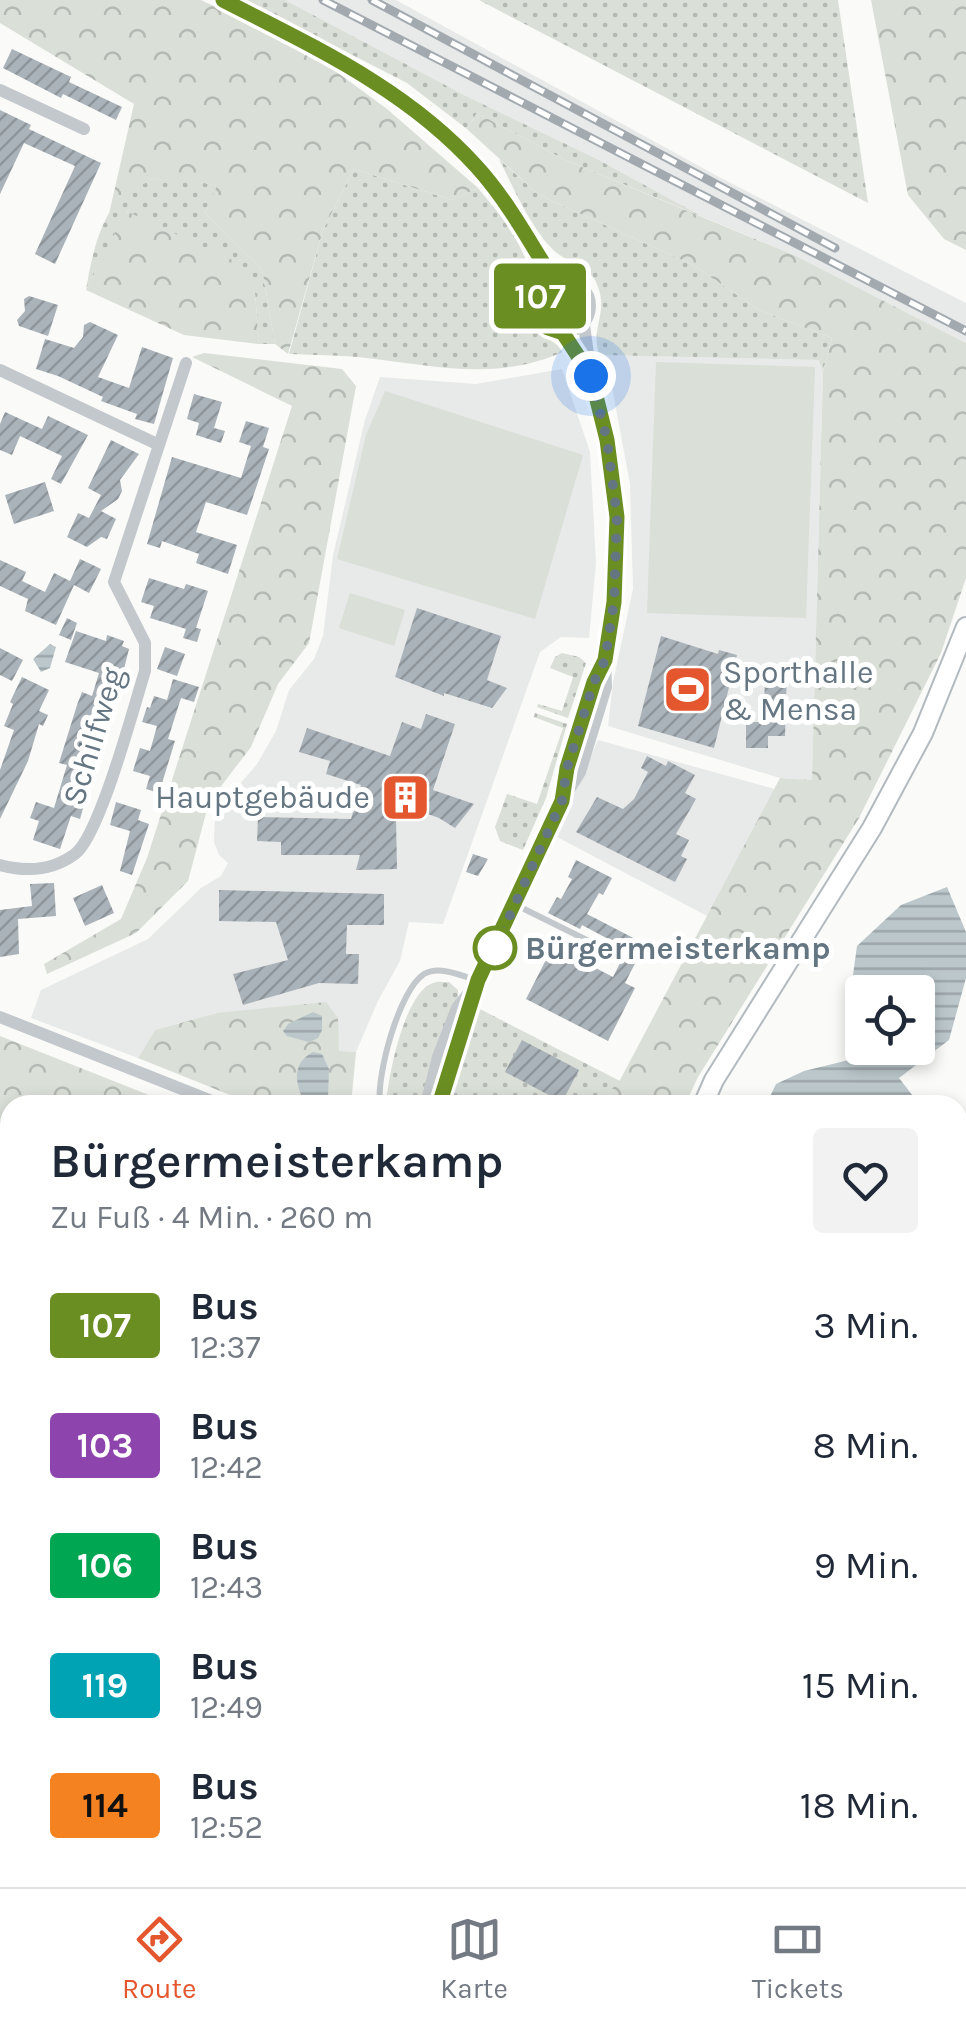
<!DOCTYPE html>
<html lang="de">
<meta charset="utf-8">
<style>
body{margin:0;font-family:Karla,sans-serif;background:#f2f2f3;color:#1f2937;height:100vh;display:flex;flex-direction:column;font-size:38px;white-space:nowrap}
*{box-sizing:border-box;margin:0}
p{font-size:32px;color:#747a83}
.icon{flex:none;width:55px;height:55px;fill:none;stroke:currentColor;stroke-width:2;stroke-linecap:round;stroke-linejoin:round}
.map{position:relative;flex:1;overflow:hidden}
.details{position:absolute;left:0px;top:1095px;width:968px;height:792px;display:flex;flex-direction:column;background:#fff;border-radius:30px 30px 0 0;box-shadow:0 5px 15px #0003}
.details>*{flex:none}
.badge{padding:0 20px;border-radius:8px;font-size:35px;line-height:65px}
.controls{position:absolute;left:845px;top:975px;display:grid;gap:20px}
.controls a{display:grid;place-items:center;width:90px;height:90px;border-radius:10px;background:#fff;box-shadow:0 5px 15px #0003;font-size:50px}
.you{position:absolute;width:50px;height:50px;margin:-25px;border:8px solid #fff;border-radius:50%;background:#1a73e8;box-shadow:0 0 0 15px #1a73e833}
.map>.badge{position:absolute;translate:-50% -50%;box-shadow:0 0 0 5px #fff}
.round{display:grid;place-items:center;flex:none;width:105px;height:105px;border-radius:10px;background:#f2f2f3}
.overview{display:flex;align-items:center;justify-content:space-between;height:170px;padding:0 50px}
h1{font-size:48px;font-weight:600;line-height:75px}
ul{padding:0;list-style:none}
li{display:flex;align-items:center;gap:30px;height:120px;padding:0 50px}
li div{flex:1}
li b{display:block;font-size:38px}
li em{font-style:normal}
li .badge{min-width:110px;font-weight:700;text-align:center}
.dock{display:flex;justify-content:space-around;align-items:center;height:140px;border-top:2px solid #e0e1e3;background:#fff;font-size:28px;color:#747a83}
.dock a{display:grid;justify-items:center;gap:5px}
.dock .selected{color:#e4572e}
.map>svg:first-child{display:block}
.built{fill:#e8e9e9}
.grass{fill:url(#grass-dots)}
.forest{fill:url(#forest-crowns)}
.pitch{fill:#dadfd7}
.water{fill:url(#water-rules);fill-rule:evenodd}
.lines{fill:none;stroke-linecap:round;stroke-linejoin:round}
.river{stroke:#bbc7cb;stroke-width:28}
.building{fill:url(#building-hatch)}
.secondary-casing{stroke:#b3babf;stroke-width:22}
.lane{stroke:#c3c8cc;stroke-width:6}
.street{stroke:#c3c8cc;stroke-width:12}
.secondary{stroke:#fff;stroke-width:18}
.rail-casing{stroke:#a2aab0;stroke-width:9}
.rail{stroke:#fff;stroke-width:5;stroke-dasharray:15;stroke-linecap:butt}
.line-casing{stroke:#fff;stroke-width:22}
.line{stroke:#6b8e23;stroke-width:15}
.walk{stroke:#657683;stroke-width:10;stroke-dasharray:0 18}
.stop-dot{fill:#fff;stroke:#6b8e23;stroke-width:5}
.labels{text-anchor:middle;stroke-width:10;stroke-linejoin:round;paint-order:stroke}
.poi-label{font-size:32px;fill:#657683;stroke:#fff;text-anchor:start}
.street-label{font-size:32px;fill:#657683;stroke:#fff}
.stop-label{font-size:32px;font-weight:bold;fill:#657683;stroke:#fff;text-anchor:start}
</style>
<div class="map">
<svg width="966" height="1887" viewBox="0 0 966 1887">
<defs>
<pattern id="grass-dots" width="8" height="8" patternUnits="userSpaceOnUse" patternTransform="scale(2.5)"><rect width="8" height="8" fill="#dadfd7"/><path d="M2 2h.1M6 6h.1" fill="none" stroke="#b4b9b4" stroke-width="1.8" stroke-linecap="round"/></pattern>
<pattern id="forest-crowns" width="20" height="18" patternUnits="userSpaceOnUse" patternTransform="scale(2.5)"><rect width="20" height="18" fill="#dadfd7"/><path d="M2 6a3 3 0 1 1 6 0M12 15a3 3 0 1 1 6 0" fill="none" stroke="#b4b9b4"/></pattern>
<pattern id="water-rules" width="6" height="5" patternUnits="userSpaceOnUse" patternTransform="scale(2.5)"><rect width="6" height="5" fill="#bbc7cb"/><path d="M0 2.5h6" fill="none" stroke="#9ca6aa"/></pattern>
<pattern id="building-hatch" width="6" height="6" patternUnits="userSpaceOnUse" patternTransform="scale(2.5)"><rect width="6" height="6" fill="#aab3b9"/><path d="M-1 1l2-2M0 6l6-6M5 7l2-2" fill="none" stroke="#8e969c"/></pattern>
</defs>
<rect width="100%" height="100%" fill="#fafaf8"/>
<path class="built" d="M 285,0 L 396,0 L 721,178 L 966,303 L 966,343 L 796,256 L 703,217 L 597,159 L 464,95 Z
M 606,355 L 820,360 L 823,371 L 812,780 L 780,778 L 608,726 L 613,682 L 633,589 L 630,484 Z
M 562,369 L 590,452 L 596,563 L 589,638 L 561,637 L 540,652 L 443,924 L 409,922 L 400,961 L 378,1001 L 356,1052 L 339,1051 L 339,1041 L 217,1013 L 155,1030 L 138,1058 L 31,1018 L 41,990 L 148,939 L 201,888 L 221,876 L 228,863 L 219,855 L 214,842 L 215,813 L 257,764 L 276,731 L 289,690 L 314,659 L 323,636 L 333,555 L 365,420 L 380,377 L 476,384 Z
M 598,740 L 775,789 L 709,917 L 555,836 Z"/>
<path class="grass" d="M 245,0 L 285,0 L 464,95 L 597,159 L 703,217 L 565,160 L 477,113 L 467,129 L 407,83 Z
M 479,0 L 838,0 L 868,203 Z
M 499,159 L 539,195 L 693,265 L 759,310 L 832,338 L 823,371 L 819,360 L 599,355 C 590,323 611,312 595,280 C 588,267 568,262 557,253 C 533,233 513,187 499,159 Z
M 354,169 L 452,200 L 478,188 L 512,230 L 530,268 L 527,310 L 533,327 L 565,351 C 496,382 439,366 366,358 C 341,355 314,355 289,354 L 323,230 Z
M 171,175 L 218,186 L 205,213 L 262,269 L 275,344 L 259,344 L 255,293 L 127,211 L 86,290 C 92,254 102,202 139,184 C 149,180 161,178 171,175 Z
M548 305a15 15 0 1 1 30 0a15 15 0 1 1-30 0Z
M 562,653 L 579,657 L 586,663 L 568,718 L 537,707 L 538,704 L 562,711 L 573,677 L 550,668 L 555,657 Z
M 535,713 L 567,724 L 546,798 L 523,850 L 500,841 L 495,827 L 507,794 L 537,804 L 563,728 L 534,717 Z
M 449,982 L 458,990 L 458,997 L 422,1105 L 386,1105 C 388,1077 404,993 433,983 C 438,981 443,982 449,982 Z
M 478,1008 L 620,1081 L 597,1105 L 450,1105 L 453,1082 Z
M 0,1179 L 10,1182 L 10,1311 L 0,1314 Z
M 958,1369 L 966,1375 L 966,1520 L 958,1514 Z"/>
<path class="forest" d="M 0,0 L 201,0 L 304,48 L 387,109 L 478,188 L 452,200 L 354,169 L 323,230 L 288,354 L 275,344 L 262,269 L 205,213 L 217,186 C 160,173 152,170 109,214 L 134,104 L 0,23 Z
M 871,0 L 966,0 L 966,250 L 944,239 L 908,195 Z
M 477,113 L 565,160 L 796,256 L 966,343 L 966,578 L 941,653 L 859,818 L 698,1077 L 685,1105 L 597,1105 L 620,1080 L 780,778 L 812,780 L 823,371 L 832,338 L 759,310 L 693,265 L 539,195 L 467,129 Z
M 126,211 L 241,264 L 255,293 L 259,344 L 184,335 L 86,290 Z
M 204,353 L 342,369 L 356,386 L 309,643 L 278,684 L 251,747 L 209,802 L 188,881 L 136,933 L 47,974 L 44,964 L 121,919 L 147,858 L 292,406 L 192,357 Z
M 326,1002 L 338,1018 L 339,1051 L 356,1052 L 351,1105 L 255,1105 L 138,1058 L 155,1030 L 217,1013 Z
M 0,1036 L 174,1105 L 10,1105 L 10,1182 L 0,1179 Z
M 10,1311 L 10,1878 L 510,1878 L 509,1887 L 0,1887 L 0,1314 Z
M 557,1878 L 627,1878 L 638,1887 L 555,1887 Z
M 658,1878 L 739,1878 L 745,1887 L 653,1887 Z"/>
<path class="pitch" d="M 656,362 L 815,367 L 806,618 L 647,613 Z
M 385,391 L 583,455 L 535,619 L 337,559 L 366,435 Z
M 350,593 L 405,610 L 394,646 L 339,628 Z"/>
<path class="water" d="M 50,644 L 56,647 L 50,668 L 41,672 L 33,659 Z
M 947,887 L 966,932 L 966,978 L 949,1040 L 899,1078 L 920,1105 L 766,1105 L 776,1084 L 804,1071 L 857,1058 L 845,1033 L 857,946 L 901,905 ZM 862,992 L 918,992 L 918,1048 L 862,1048 Z
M 313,1012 L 322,1016 L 322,1030 L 318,1038 L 309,1042 L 287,1036 L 283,1031 L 288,1024 Z
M 313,1052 L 322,1054 L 329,1069 L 328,1098 L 320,1103 L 302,1097 C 294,1079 294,1062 313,1052 Z
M 745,1878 L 812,1878 L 816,1887 L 752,1887 Z"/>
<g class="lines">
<path class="river" d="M 0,1516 L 10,1528
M 458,1878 L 460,1887"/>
</g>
<path class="building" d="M 12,49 L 71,77 L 69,82 L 122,107 L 116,120 L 63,94 L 61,98 L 3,68 Z
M 0,110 L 31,125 L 29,129 L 101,163 L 55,264 L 35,254 L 75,166 L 24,143 L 0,194 Z
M 29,296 L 58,305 L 48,336 L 19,326 L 17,320 L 25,311 L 24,299 Z
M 90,322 L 118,335 L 98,377 L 129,388 L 142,347 L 173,358 L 154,424 L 135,419 L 137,414 L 101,401 L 103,397 L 58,376 L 36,369 L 45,339 L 74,348 L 83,337 L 84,325 Z
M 194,394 L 222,402 L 214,428 L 225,431 L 221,443 L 196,435 L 199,423 L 187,419 Z
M 5,412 L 42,429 L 48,416 L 88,435 L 61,484 L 51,479 L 62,456 L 20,436 L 12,455 L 0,450 L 0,424 Z
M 246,421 L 269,428 L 263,447 L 269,449 L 247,515 L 206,502 L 196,532 L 237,545 L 228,574 L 196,563 L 199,554 L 162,541 L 160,548 L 147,544 L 172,457 L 241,478 L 251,446 L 239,442 Z
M 111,440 L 139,454 L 120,480 L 122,491 L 118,499 L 101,511 L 116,519 L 107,539 L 101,537 L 87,547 L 67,537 L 78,513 L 89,518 L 101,495 L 88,488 Z
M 45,482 L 54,511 L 14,524 L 5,495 Z
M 80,559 L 101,569 L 89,593 L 74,585 L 56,625 L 25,611 L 28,599 L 0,586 L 0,560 L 26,572 L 22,581 L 45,592 L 54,573 L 70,581 Z
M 149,578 L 184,589 L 186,584 L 208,591 L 196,628 L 201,629 L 197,642 L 183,638 L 186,629 L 150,618 L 154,606 L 141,602 Z
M 417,608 L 501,636 L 487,680 L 507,688 L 492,708 L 444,693 L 444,696 L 395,677 Z
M 67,618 L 77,623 L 71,640 L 59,635 Z
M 76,631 L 106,641 L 107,635 L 124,641 L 122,646 L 129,649 L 115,705 L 109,703 L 98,737 L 103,739 L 80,819 L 71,816 L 60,849 L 33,840 L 39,821 L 30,818 L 36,802 L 54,808 L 67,765 L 59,763 L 77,705 L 82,692 L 92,696 L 99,673 L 65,662 Z
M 661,636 L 718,654 L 719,650 L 737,655 L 714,748 L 638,726 Z
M 165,647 L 185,654 L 177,676 L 157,669 Z
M 0,648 L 23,660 L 12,681 L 0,675 Z
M 765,670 L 787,671 L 785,736 L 768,736 L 768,748 L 746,748 L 746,722 L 764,722 Z
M 22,677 L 49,690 L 39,711 L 48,715 L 43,726 L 39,724 L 28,761 L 0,819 L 0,770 L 14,730 L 4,726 L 13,704 L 10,702 Z
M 173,679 L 199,687 L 194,702 L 181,698 L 168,739 L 175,741 L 159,793 L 146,789 L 150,776 L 133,771 L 140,748 L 150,751 L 157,726 L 142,722 L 147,707 L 150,708 L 154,696 L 167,700 Z
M 426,714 L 455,724 L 433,790 L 474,804 L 455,828 L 439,818 L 400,804 L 396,819 L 397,869 L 356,870 L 360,855 L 281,855 L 281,842 L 257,841 L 258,817 L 351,819 L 361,785 L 326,774 L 330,761 L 299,752 L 307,728 L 390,756 L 402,722 L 421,729 Z
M 647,756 L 666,766 L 668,761 L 695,775 L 685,793 L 696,799 L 676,834 L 689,840 L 681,856 L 687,859 L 675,882 L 576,832 L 597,797 L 623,809 L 634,799 L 648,772 L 641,768 Z
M 116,802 L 141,810 L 138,820 L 149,824 L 132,875 L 120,871 L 130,831 L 110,825 Z
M 473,854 L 488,859 L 478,876 L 466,872 Z
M 576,860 L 612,878 L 603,895 L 599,893 L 587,914 L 645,944 L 625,983 L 635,988 L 608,1041 L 526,999 L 553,946 L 613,977 L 627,949 L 582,925 L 580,929 L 548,913 L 557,897 L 561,899 L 572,879 L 568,877 Z
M 54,883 L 56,916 L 18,919 L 19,954 L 0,957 L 0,910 L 32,906 L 30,884 Z
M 102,885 L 114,913 L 85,926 L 73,898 Z
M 219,890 L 384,894 L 384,925 L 347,925 L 346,954 L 359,954 L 358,984 L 319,983 L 243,1005 L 233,974 L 288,960 L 276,922 L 219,921 Z
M 522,1040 L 579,1070 L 562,1102 L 505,1072 Z"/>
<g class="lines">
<defs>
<path id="secondary" d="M 703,1105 L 714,1080 L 872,828 L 923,733 L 966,627
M 537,1887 L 539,1878"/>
</defs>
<use href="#secondary" class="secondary-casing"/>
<path class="lane" d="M 516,905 L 609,951
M 380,1105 C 376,1076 399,990 424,974 C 440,965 461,976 477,980"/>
<path class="street" d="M 223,0 C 314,47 407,89 477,167 C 507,200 531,243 554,281
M 0,90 L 84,129
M538 306a26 26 0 1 1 52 0a26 26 0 1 1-52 0Z
M 563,333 L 589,373
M 0,370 L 157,444
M 563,794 L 567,768 L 602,665
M 0,865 C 26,872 52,871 75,854 C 100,835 134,706 145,671 L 145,643 L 114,582 L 186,363
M 0,1017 L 222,1105
M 426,1105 L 438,1057 L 457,1008 L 479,980 L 562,801 L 580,772 L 606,687 L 605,660 L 614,602 L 617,517 L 607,440 L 591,376 L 584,325
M 440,1105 L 477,988
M 958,1540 L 966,1546"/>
<use href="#secondary" class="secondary"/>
<defs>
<path id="rail" d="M 323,0 L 966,331
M 372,0 L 835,248"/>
</defs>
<use href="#rail" class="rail-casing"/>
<use href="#rail" class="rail"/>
</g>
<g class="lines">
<defs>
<path id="line" d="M 223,0 C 314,47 407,89 477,167 C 507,200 530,242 554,281 L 542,290 L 537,306 L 540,318 L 548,328 L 563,333 L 591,376 L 607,440 L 617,517 L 614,602 L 605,660 L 594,682 L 567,768 L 562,801 L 478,980 L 439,1105"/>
</defs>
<use href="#line" class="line-casing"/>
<use href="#line" class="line"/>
<path class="walk" d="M 495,948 L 562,801 L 567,768 L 594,682 L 605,660 L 614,602 L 617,517 L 607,440 L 591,376"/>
</g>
<defs>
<symbol id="stadium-square" viewBox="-11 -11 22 22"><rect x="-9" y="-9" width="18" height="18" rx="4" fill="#e4572e" stroke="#fff"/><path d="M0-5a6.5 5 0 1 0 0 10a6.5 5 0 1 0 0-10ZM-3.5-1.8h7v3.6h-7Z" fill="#fff"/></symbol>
<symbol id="building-square" viewBox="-11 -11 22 22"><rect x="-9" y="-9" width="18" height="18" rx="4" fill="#e4572e" stroke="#fff"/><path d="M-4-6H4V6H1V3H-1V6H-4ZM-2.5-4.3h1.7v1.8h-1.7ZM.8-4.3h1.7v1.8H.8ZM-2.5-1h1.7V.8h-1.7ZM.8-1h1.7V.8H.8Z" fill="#fff"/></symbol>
</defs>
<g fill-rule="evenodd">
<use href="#stadium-square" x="660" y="662" width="55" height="55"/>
<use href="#building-square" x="378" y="770" width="55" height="55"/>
</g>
<circle class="stop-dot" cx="495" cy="948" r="20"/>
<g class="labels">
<g class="poi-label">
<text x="723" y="683">Sporthalle<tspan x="723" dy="37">&amp; Mensa</tspan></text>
<text x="370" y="808" text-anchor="end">Hauptgebäude</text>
</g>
<g class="street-label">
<text transform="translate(93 736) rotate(-73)" y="11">Schilfweg</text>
</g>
<g class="stop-label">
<text x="525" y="959">Bürgermeisterkamp</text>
</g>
</g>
</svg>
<div class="controls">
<a><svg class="icon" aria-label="locate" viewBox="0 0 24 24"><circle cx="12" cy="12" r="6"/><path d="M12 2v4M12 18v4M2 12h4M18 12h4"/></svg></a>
</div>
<div class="you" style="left:591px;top:376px"></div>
<b class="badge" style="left:540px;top:296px;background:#6b8e23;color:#fff">107</b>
<section class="details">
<div class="overview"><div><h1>Bürgermeisterkamp</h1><p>Zu Fuß · 4 Min. · 260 m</p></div><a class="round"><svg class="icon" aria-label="heart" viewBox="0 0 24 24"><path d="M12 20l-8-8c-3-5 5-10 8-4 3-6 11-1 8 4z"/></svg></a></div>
<ul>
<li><span class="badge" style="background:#6b8e23;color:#fff">107</span><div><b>Bus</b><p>12:37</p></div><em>3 Min.</em></li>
<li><span class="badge" style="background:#8e44ad;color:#fff">103</span><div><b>Bus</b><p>12:42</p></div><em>8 Min.</em></li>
<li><span class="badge" style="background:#00a651;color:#fff">106</span><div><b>Bus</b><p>12:43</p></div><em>9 Min.</em></li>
<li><span class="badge" style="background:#00a3b4;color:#fff">119</span><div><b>Bus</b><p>12:49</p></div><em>15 Min.</em></li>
<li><span class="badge" style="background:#f58220;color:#111">114</span><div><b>Bus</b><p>12:52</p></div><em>18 Min.</em></li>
</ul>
</section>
</div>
<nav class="dock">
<a class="selected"><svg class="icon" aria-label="directions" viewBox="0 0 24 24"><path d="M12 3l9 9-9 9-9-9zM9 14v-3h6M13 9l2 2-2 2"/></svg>Route</a>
<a><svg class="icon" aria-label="map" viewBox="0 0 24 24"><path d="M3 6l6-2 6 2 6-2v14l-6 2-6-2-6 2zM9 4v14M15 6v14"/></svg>Karte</a>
<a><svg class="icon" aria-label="tickets" viewBox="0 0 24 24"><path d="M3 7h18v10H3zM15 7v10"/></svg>Tickets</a>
</nav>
